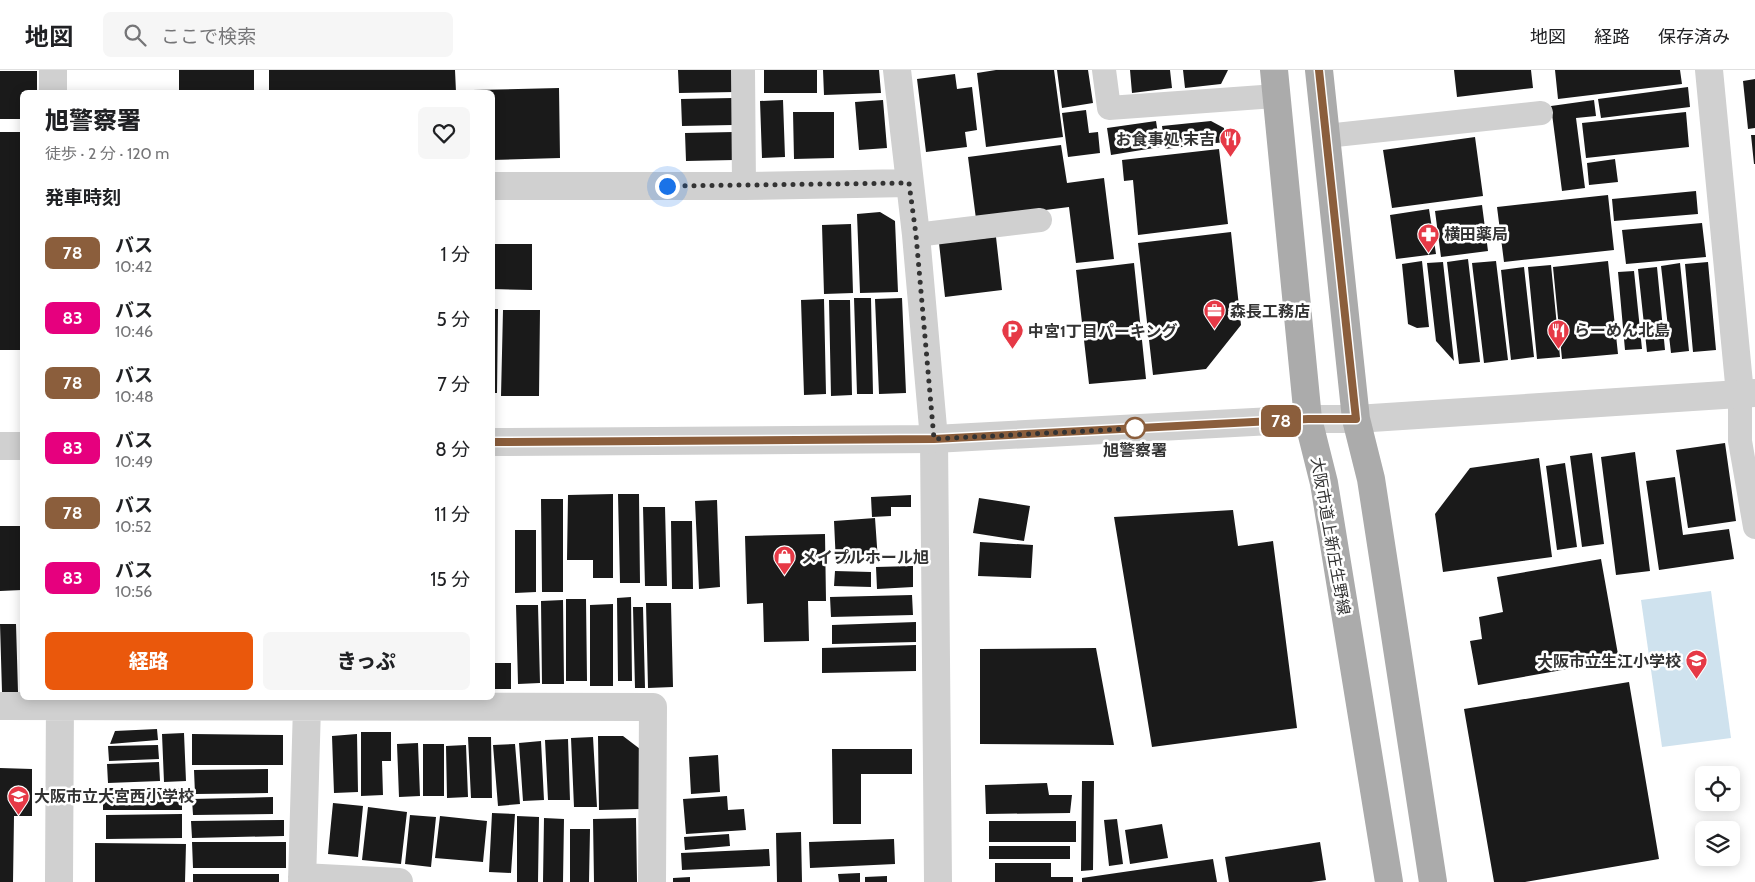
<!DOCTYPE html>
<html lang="ja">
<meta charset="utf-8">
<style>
body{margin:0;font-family:Cabin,"Noto Sans JP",sans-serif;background:#f6f6f6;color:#202124;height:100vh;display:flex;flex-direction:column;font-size:19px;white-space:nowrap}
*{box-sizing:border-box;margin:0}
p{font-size:16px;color:#757577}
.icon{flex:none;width:28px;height:28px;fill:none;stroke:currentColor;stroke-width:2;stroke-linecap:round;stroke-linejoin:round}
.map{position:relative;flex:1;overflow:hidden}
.drawer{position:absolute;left:20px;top:20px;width:475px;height:610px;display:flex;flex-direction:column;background:#fff;border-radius:8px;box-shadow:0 2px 12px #0003}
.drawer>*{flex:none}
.badge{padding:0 10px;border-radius:8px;font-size:18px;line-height:32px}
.controls{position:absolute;left:1695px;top:696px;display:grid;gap:10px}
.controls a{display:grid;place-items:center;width:45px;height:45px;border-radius:8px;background:#fff;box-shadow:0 2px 12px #0003;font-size:25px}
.you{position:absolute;width:25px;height:25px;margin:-12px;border:4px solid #fff;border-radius:50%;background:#1a73e8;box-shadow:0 0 0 8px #1a73e833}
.map>.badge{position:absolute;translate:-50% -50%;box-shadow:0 0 0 2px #fff}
h2{padding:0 25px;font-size:19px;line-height:45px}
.round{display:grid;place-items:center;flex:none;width:52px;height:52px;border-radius:8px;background:#f6f6f6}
.headline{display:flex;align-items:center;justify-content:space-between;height:85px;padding:0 25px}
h1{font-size:24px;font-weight:800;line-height:38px}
.cta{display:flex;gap:10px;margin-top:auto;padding:10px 25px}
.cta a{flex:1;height:58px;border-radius:8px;background:#ea580c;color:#fff;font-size:20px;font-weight:800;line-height:58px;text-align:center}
.cta a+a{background:#f6f6f6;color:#202124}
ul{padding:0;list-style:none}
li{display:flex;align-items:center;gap:15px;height:65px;padding:0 25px}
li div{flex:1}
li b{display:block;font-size:19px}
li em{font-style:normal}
li .badge{min-width:55px;font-weight:700;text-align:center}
header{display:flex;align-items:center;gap:30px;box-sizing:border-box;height:70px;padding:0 25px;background:#fff;border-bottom:1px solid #e0e0e0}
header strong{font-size:24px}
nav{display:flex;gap:28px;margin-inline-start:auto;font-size:18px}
.search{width:350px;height:45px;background:#f6f6f6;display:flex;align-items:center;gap:12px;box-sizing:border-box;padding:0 18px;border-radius:8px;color:#757577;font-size:19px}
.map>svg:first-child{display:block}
.water{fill:#cfe2ee}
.building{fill:#1a1a1a}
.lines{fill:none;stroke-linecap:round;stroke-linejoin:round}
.service{stroke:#d0d0d0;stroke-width:24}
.minor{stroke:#d0d0d0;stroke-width:28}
.tertiary{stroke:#d0d0d0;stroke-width:28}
.primary{stroke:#ababab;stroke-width:28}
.line-casing{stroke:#fff;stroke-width:11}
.line{stroke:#8b5e3c;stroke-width:8}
.walk{stroke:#333;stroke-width:5;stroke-dasharray:0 9}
.stop-dot{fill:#fff;stroke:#8b5e3c;stroke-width:2.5}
.labels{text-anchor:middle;stroke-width:5;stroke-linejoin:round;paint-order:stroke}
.poi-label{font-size:16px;font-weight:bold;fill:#333;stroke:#fff;text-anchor:start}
.stop-label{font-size:16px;font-weight:bold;fill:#333;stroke:#fff}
.street-label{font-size:16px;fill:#333;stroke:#fff}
</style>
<header>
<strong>地図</strong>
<div class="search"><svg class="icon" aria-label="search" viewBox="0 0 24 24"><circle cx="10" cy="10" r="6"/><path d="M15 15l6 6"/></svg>ここで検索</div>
<nav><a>地図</a><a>経路</a><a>保存済み</a></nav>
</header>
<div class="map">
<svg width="1755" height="812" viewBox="0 0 1755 812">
<rect width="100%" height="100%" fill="#fff"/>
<path class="water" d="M 1711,521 L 1731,668 L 1662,677 L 1641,530 Z"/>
<path class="building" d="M 179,0 L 254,0 L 254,22 L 179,22 Z
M 269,0 L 455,0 L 456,22 L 269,22 Z
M 678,0 L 735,0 L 735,22 L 679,23 Z
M 764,0 L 817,0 L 817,23 L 764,23 Z
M 823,0 L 879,0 L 881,23 L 824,25 Z
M 996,0 L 1054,0 L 1063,67 L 986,77 L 977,3 Z
M 1057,0 L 1088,0 L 1093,33 L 1062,38 Z
M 1130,0 L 1170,0 L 1172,18 L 1132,23 Z
M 1183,0 L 1228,0 L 1221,14 L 1185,18 Z
M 1454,0 L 1531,0 L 1533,18 L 1457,27 Z
M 1555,0 L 1680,0 L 1682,14 L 1558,29 Z
M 0,1 L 37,1 L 37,22 L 22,22 L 22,49 L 0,49 Z
M 955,4 L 957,19 L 972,17 L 977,60 L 965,62 L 967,77 L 926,82 L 917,9 Z
M 1755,9 L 1755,58 L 1748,59 L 1743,11 Z
M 1688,17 L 1690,37 L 1601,48 L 1598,29 Z
M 559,18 L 560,88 L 492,90 L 492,22 L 473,22 L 473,20 Z
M 733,28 L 733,55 L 682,56 L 681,29 Z
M 783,30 L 785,87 L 762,88 L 760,31 Z
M 883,30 L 887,78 L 859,80 L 855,32 Z
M 1594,30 L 1596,46 L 1576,48 L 1585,118 L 1562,121 L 1551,36 Z
M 1086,40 L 1089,63 L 1098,62 L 1100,83 L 1068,87 L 1062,43 Z
M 793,42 L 834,42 L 834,88 L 794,89 Z
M 1686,42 L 1689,77 L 1586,88 L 1582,53 Z
M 1156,51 L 1160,77 L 1111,85 L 1107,58 Z
M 1211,51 L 1224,58 L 1225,72 L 1165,79 L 1162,56 Z
M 0,62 L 22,62 L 22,280 L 0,280 Z
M 734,62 L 734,90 L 686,91 L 685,63 Z
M 1751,65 L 1755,65 L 1755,94 L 1754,94 Z
M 1475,67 L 1483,126 L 1392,138 L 1383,80 Z
M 1061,75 L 1067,113 L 1104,108 L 1114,189 L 1076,193 L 1069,137 L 976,149 L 968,87 Z
M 1219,79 L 1228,154 L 1138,165 L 1133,110 L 1124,111 L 1122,90 Z
M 1615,89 L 1618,112 L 1589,115 L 1587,93 Z
M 1696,121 L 1698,144 L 1614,151 L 1612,129 Z
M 1608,125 L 1614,180 L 1504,192 L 1497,137 Z
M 1482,135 L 1488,181 L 1441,187 L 1435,141 Z
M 1429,139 L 1436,184 L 1396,189 L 1390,145 Z
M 880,142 L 895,151 L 898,222 L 860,223 L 857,144 Z
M 1702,153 L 1706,187 L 1626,194 L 1622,160 Z
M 851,154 L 853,223 L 824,224 L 822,155 Z
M 1231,162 L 1241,255 L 1206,299 L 1153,305 L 1138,173 Z
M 996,167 L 1002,220 L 945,227 L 939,173 Z
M 492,174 L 532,174 L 532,220 L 492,219 Z
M 1468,189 L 1480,292 L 1459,294 L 1447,192 Z
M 1422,191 L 1429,257 L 1417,258 L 1408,254 L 1402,194 Z
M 1496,191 L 1508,290 L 1484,293 L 1472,193 Z
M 1608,191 L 1618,284 L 1562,289 L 1553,197 Z
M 1443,192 L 1454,291 L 1436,271 L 1427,193 Z
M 1708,192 L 1716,280 L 1693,282 L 1685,194 Z
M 1134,193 L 1146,309 L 1089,314 L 1076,200 Z
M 1680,193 L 1689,281 L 1671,283 L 1661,196 Z
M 1551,195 L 1560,287 L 1537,289 L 1528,197 Z
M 1524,197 L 1534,287 L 1511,290 L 1501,200 Z
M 1657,197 L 1665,280 L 1647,282 L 1638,199 Z
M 1634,201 L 1642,279 L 1625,280 L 1618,202 Z
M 854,228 L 871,228 L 873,324 L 857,324 Z
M 902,228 L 906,323 L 879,324 L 875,229 Z
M 824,229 L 826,324 L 804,325 L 801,230 Z
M 829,230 L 850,230 L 852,325 L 831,326 Z
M 492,239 L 498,239 L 497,323 L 492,323 Z
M 503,240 L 540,240 L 539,326 L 501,326 Z
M 1725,373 L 1736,451 L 1688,458 L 1676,380 Z
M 1635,382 L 1650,501 L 1616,505 L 1601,387 Z
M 1592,383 L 1604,474 L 1582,477 L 1570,386 Z
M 1539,388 L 1552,487 L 1443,502 L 1435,444 L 1470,398 Z
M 1565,393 L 1577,477 L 1557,480 L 1546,396 Z
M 1675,407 L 1683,465 L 1729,459 L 1734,489 L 1659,500 L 1646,411 Z
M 613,424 L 613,508 L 593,508 L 593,490 L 567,490 L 568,425 Z
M 618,424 L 639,424 L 640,513 L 620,513 Z
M 911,425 L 911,437 L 891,437 L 891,446 L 872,447 L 871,427 Z
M 979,428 L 1030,436 L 1024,471 L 973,463 Z
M 541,429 L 563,429 L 563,522 L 542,522 Z
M 717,430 L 720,517 L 699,519 L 695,431 Z
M 643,437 L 665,437 L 667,516 L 645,516 Z
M 1233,440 L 1238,476 L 1273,471 L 1297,658 L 1152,677 L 1114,447 Z
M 875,448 L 878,491 L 836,494 L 834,451 Z
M 671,451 L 692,451 L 693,519 L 672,519 Z
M 0,456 L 22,456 L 22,520 L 0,521 Z
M 515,460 L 536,460 L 536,522 L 515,523 Z
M 825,464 L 826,531 L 808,531 L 809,571 L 764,572 L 763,533 L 747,534 L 745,466 Z
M 980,472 L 1033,475 L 1031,508 L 978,506 Z
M 1601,489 L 1619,590 L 1478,615 L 1470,571 L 1482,569 L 1479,547 L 1503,542 L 1497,507 Z
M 913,496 L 913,517 L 877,519 L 876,497 Z
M 835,501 L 871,502 L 871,517 L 834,516 Z
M 912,525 L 913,545 L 831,547 L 830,527 Z
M 631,527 L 632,611 L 618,611 L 617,528 Z
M 566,529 L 586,529 L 587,611 L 566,611 Z
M 563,530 L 564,614 L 542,614 L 541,531 Z
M 646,533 L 671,533 L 673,617 L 648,618 Z
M 613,534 L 613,616 L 590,616 L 590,535 Z
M 516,535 L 538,535 L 540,613 L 518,614 Z
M 20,537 L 22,537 L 22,571 L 21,571 Z
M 633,537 L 643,537 L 645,618 L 635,618 Z
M 916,552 L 916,572 L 832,574 L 832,555 Z
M 0,554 L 16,554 L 18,622 L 2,622 Z
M 916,575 L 916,601 L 822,603 L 822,578 Z
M 1096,578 L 1114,675 L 980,674 L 980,579 Z
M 492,593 L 511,593 L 511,619 L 492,619 Z
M 1629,612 L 1659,789 L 1525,812 L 1494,812 L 1464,639 Z
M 157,659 L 158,670 L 110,674 L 115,661 Z
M 361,662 L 391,662 L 391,691 L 382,691 L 383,725 L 361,726 Z
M 184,663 L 186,711 L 164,712 L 162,664 Z
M 192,664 L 283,665 L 283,695 L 192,695 Z
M 357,664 L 358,722 L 334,723 L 332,666 Z
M 598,666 L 623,666 L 640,679 L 640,739 L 599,740 Z
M 468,667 L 491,667 L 492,728 L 471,728 Z
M 593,667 L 597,737 L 574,737 L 571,668 Z
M 568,669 L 570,730 L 548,730 L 545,670 Z
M 541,671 L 544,730 L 523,731 L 519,673 Z
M 418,673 L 420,726 L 399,727 L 397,674 Z
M 423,674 L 444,674 L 444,726 L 423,726 Z
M 515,674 L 520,734 L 498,736 L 493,675 Z
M 158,675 L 159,689 L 109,691 L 108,676 Z
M 466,675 L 468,727 L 447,728 L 446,676 Z
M 832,679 L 912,679 L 912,704 L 861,704 L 861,754 L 833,754 Z
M 718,685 L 720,722 L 691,724 L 689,687 Z
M 159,692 L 160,711 L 108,713 L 107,694 Z
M 0,698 L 32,699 L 32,746 L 14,746 L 13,812 L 0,812 Z
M 268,699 L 268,723 L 195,724 L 194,700 Z
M 1082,711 L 1094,711 L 1093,800 L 1081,801 Z
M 1047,713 L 1049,725 L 1072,725 L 1070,743 L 986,744 L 985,715 Z
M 103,718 L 182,718 L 182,740 L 103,740 Z
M 727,726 L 728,740 L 744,739 L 746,760 L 686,764 L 683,729 Z
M 273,727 L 273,744 L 193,745 L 192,729 Z
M 333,733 L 363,736 L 358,787 L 328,784 Z
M 368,737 L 407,742 L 401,794 L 362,790 Z
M 492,743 L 515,744 L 511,803 L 489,802 Z
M 182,744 L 182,768 L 106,769 L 106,745 Z
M 410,745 L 436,747 L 431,797 L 405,794 Z
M 440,746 L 487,751 L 483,792 L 435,788 Z
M 517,746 L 539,747 L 538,812 L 517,812 Z
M 544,748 L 564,749 L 563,812 L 543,812 Z
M 636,748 L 637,812 L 594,812 L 593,749 Z
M 1117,749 L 1123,794 L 1109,796 L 1104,750 Z
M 284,750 L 284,766 L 192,768 L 191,751 Z
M 989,751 L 1076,751 L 1076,772 L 989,772 Z
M 1162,754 L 1168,788 L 1130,794 L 1125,760 Z
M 570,759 L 590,759 L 589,812 L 570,812 Z
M 801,762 L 802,812 L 777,812 L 776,763 Z
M 729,764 L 730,776 L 685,780 L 684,767 Z
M 894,769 L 895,794 L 810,798 L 809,772 Z
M 192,772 L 286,772 L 286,798 L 193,798 Z
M 1320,772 L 1326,810 L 1311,812 L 1229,812 L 1225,787 Z
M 95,773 L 186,774 L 185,812 L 95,812 Z
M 989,776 L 1070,776 L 1070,789 L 989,789 Z
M 769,779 L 770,796 L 682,800 L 681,783 Z
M 1213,789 L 1217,812 L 1082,812 L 1082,808 Z
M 995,793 L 1051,793 L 1051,807 L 1073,807 L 1073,812 L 995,812 Z
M 860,803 L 860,812 L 839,812 L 838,804 Z
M 193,804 L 279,804 L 279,812 L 193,812 Z
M 887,806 L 887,812 L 865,812 L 865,807 Z
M 690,807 L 690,812 L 673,812 L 673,808 Z"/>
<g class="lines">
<path class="service" d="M 743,0 L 744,116
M 1104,0 L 1109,38 L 1276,26
M 1326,66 L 1541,43
M 916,165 L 1040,150
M 1740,324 L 1740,371 L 1755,457"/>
<path class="minor" d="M 53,0 L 53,22
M 897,0 L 916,165 L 934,369 L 938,812
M 1709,0 L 1740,324
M 492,116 L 744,116 L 909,113
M 0,636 L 653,637 L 652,812
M 302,807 L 399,812
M 59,812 L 60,628
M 302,812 L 307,636"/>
<path class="tertiary" d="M 492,372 L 934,369 L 1308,349 L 1356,349 L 1755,323
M 0,376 L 22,376"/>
<path class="primary" d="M 1274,0 L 1308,349 L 1324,413 L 1389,812
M 1319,0 L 1356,349 L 1371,409 L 1433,812"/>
</g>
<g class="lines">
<defs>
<path id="line" d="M 492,372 L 934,369 L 1308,349 L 1356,349 L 1319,0"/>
</defs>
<use href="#line" class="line-casing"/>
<use href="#line" class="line"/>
<path class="walk" d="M 667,116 L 909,113 L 916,165 L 934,369 L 1143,358 L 1135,358"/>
</g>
<defs>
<symbol id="restaurant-pin" viewBox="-11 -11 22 30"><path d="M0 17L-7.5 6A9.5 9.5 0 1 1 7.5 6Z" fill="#e63946" stroke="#fff"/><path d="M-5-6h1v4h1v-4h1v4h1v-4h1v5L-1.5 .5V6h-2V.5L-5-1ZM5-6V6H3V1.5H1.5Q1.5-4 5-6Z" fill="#fff"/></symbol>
<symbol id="pharmacy-pin" viewBox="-11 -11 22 30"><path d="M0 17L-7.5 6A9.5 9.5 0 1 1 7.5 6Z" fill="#e63946" stroke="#fff"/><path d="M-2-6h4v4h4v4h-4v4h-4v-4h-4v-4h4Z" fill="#fff"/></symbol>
<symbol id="office-pin" viewBox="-11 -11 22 30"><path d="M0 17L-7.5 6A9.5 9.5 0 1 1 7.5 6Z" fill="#e63946" stroke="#fff"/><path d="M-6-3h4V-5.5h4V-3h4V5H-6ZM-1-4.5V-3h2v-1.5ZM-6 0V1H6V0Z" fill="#fff"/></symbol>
<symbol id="parking-pin" viewBox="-11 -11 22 30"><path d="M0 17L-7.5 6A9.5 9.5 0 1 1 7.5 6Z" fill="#e63946" stroke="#fff"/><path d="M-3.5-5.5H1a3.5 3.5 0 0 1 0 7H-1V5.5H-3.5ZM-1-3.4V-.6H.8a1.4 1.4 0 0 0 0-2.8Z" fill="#fff"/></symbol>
<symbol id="shop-pin" viewBox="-11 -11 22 30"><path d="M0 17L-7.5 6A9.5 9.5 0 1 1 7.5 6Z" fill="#e63946" stroke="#fff"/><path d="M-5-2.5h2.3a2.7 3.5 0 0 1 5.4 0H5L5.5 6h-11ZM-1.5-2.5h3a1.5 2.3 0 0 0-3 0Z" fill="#fff"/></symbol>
<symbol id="school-pin" viewBox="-11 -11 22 30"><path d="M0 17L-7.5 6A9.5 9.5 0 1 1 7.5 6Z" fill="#e63946" stroke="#fff"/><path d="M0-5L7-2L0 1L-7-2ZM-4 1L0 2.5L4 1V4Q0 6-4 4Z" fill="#fff"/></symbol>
</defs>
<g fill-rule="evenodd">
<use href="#restaurant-pin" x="1218" y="56" width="25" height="34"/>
<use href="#pharmacy-pin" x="1416" y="152" width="25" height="34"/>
<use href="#office-pin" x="1202" y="228" width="25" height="34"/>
<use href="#restaurant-pin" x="1546" y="248" width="25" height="34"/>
<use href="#parking-pin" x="1000" y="248" width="25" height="34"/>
<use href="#shop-pin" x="772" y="474" width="25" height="34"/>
<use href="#school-pin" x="1684" y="578" width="25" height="34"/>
<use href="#school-pin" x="6" y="714" width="25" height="34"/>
</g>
<circle class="stop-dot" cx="1135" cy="358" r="10"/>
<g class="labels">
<g class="poi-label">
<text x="1215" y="75" text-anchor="end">お食事処 末吉</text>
<text x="1444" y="170">横田薬局</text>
<text x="1230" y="247">森長工務店</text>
<text x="1574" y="266">らーめん北島</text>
<text x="1028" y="267">中宮1丁目パーキング</text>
<text x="801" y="493">メイプルホール旭</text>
<text x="1681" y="597" text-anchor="end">大阪市立生江小学校</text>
<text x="34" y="732">大阪市立大宮西小学校</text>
</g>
<g class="stop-label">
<text x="1135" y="386">旭警察署</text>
</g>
<g class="street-label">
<text transform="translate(1331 466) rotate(80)" y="6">大阪市道上新庄生野線</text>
</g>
</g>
</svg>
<div class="controls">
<a><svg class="icon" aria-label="locate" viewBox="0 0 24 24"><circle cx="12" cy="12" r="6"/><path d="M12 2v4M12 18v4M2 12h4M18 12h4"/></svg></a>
<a><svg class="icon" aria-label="layers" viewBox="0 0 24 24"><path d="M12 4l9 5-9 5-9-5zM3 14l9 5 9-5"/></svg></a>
</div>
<div class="you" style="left:667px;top:116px"></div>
<b class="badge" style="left:1281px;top:351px;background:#8b5e3c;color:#fff">78</b>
<section class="drawer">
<div class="headline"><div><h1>旭警察署</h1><p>徒歩 · 2 分 · 120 m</p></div><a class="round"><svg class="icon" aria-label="heart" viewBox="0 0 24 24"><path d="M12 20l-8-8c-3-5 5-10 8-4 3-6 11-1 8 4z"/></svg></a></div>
<h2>発車時刻</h2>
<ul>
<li><span class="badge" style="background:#8b5e3c;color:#fff">78</span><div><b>バス</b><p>10:42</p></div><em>1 分</em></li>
<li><span class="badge" style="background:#e6007e;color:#fff">83</span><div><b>バス</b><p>10:46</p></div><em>5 分</em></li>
<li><span class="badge" style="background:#8b5e3c;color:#fff">78</span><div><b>バス</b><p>10:48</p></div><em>7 分</em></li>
<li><span class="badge" style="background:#e6007e;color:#fff">83</span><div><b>バス</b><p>10:49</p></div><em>8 分</em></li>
<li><span class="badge" style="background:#8b5e3c;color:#fff">78</span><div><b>バス</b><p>10:52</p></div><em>11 分</em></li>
<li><span class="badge" style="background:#e6007e;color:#fff">83</span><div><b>バス</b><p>10:56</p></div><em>15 分</em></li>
</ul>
<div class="cta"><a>経路</a><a>きっぷ</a></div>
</section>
</div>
